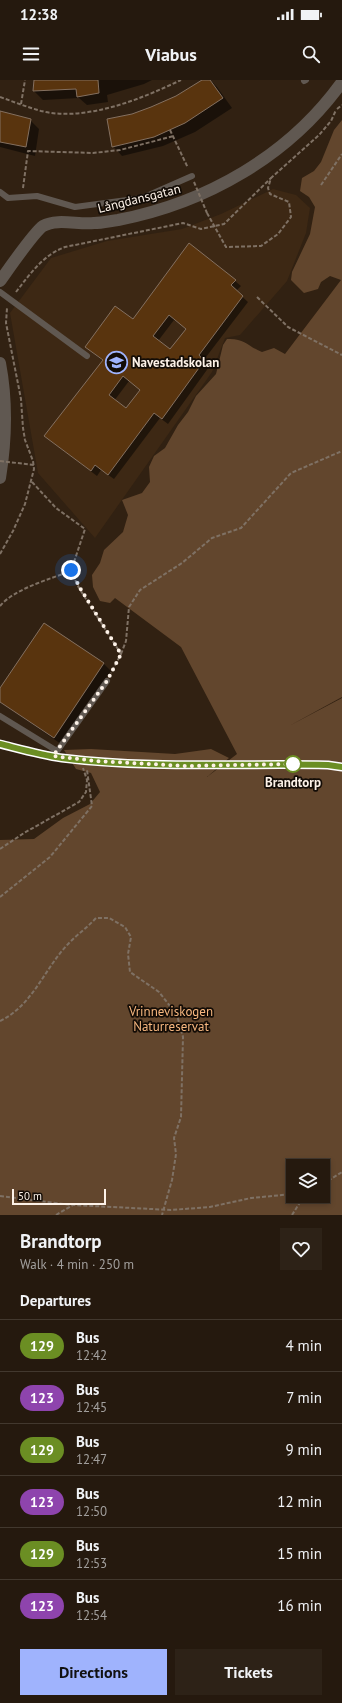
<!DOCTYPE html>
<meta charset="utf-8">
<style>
body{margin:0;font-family:"PT Sans",sans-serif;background:#2d2217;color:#f1f3f6;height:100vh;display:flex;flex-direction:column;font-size:15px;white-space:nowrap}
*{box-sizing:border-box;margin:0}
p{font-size:13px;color:#a3a09e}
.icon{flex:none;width:22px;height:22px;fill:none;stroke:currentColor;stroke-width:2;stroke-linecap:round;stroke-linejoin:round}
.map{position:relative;height:1135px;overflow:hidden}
.panel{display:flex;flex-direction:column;background:#25190e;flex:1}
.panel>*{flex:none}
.badge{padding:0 8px;border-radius:13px;font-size:14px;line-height:26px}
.tools{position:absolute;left:286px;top:1079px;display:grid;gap:8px}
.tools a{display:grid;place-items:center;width:44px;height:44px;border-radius:0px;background:#25190e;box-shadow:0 2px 6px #0003,0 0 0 1px #42382e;font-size:20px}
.scale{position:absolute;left:12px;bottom:10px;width:94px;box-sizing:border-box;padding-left:4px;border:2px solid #fdf2e8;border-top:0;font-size:11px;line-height:14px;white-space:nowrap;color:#fdf2e8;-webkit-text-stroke:3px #130c06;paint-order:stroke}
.you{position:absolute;width:20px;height:20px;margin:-10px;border:3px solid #fff;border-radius:50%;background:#1a73e8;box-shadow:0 0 0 6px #1a73e833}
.map>.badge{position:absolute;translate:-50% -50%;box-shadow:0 0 0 2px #fff}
h2{padding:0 20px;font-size:15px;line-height:36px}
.round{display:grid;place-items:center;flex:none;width:42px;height:42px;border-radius:0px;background:#2d2217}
.head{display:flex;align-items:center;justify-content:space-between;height:68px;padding:0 20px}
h1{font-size:19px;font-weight:700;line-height:30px}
.cta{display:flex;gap:8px;margin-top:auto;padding:8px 20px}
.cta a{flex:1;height:46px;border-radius:0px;background:#9fb3fd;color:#111;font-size:16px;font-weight:700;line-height:46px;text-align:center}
.cta a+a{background:#2d2217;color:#f1f3f6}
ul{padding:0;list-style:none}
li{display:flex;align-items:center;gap:12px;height:52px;padding:0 20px;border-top:1px solid #42382e}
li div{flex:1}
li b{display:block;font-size:15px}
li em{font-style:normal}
li .badge{min-width:44px;font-weight:700;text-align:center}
.status{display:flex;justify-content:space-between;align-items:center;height:28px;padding:0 20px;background:#25190e;direction:ltr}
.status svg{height:11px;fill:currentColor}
header{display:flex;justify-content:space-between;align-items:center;height:52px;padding:0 20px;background:#25190e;font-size:18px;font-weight:700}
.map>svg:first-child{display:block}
.built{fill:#3d2814}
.green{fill:#62462d;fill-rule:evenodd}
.shadow{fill:#0007;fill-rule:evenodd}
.building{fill:#59340e;stroke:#847060;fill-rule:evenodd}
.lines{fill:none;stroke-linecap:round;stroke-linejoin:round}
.path{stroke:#7f7164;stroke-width:2;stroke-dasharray:4 2;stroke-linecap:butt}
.lane{stroke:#605851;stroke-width:6}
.street{stroke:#605851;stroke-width:12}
.path-bridge{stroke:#7f7164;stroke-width:2;stroke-dasharray:4 2;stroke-linecap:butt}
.line-casing{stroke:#fff;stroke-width:9}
.line{stroke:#6b8e23;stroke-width:6}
.walk{stroke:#fdf2e8;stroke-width:4;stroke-dasharray:0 7.2}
.stop-dot{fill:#fff;stroke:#6b8e23;stroke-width:2}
.labels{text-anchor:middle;stroke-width:3.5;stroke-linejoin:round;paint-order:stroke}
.street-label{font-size:13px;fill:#fdf2e8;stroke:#130c06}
.poi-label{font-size:13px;font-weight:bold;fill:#fdf2e8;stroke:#130c06;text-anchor:start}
.stop-label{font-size:13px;font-weight:bold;fill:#fdf2e8;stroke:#130c06}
.park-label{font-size:13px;fill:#f7b77f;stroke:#130c06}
</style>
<div class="status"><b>12:38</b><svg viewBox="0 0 49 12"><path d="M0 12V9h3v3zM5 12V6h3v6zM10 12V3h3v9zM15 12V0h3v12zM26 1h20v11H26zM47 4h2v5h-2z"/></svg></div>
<header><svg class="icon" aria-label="menu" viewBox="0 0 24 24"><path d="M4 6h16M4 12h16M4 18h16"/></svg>Viabus<svg class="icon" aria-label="search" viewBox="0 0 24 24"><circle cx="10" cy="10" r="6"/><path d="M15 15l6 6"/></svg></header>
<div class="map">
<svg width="342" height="1135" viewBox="0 0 342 1135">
<rect width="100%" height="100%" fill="#312112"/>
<path class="built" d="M 273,109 L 296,115 L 310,128 L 306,153 L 287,201 L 240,255 L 225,258 L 212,292 L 95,458 L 38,393 L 10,233 L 51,178 L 107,161 L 182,149 L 221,134 Z"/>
<path class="green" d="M 342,40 L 342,617 L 289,646 L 342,618 L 342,1135 L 0,1135 L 0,760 L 34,759 L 63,738 L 90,724 L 100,712 L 91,693 L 76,689 L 64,670 L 91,669 L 175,674 L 211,669 L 229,678 L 207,697 L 237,674 L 181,567 L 115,518 L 110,523 L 100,521 L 93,507 L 92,495 L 100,483 L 104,470 L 123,452 L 128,435 L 122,420 L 142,413 L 150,402 L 149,387 L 154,376 L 165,368 L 178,345 L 188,332 L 196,316 L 216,294 L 223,265 L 227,259 C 245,258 247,266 262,272 L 274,268 L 285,274 L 341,200 L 330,196 L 321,202 L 318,209 L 304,213 L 291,200 L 292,192 L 310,154 L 315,127 L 309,117 L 300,111 L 302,98 L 314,91 L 321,82 L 334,50 ZM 293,1086 L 323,1086 L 323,1116 L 293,1116 Z"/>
<path class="shadow" d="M 35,0 L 152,0 L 144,4 L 107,15 L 108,22 L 87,25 L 79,18 L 43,20 L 34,11 Z
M 204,0 L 210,0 L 217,7 L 232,28 L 195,52 L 163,66 L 122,76 L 113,66 L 132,35 L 177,17 Z
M 0,33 L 30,40 L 39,49 L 35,76 L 0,67 Z
M 235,201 L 241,206 L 236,211 L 248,222 L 203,281 L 209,287 L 168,344 L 160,338 L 114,399 L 101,390 L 97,396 L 51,361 L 103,281 L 86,267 L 133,240 ZM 174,240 L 187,249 L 171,271 L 158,261 ZM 129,301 L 141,310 L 126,330 L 114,321 Z
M 44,544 L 104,584 L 111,591 L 61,664 L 0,622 L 0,610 Z"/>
<path class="building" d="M 34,0 L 98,0 L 99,13 L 77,17 L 76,9 L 33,11 Z
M 202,0 L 210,0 L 223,18 L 185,43 L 154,57 L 112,67 L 107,39 L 132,34 L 151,27 L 176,16 Z
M 0,31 L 31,39 L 26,67 L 0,62 Z
M 189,163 L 236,200 L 231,205 L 243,216 L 199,275 L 204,281 L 162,339 L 154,333 L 108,395 L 95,385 L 91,391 L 44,356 L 103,280 L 85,267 L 115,226 L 133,239 ZM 169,235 L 186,249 L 170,269 L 153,256 ZM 123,296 L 140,310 L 126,328 L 109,315 Z
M 44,543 L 104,583 L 54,658 L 0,622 L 0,608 Z"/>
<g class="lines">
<path class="path" d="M 0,17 C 14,22 27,27 41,31 C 86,42 141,19 181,0
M 21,24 L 25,0
M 337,29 L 342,25
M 170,50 L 188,88
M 321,105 L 342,74
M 23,108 L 28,71 L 93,73 L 120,70 L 174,56
M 207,133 L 226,167 L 261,166 L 278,154 L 291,137 L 289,122 L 270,114 L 268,108 L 271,98 L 319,55 L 331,41 L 336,30
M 16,212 C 30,194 43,175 65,167 L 183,143 L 201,149 L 224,144 L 271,98
M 257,217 L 288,247 L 342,275
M 32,402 L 56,428 L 85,449 L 71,491
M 0,474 L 13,451 L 25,424 L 34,389 L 33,381 L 25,360 L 23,348 L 21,319 L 6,243 L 7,228
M 0,526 C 14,509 50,499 71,491 L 79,508 L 121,574 L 111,593
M 121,574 L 126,561 L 129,527 L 140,510 L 182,483 L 212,458 L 241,448 L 291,393 L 342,371
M 0,769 L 24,753 L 79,722 L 86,712 L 87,700 L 83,688
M 0,817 L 50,777 L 92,726 L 87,690
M 0,941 C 34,925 45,886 71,861 C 79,853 88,847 96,838 L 109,838 L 125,847 L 131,857 L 128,874 L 130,892 L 159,912 L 177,935 L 183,957 L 181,1037 L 174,1058 L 176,1074 L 172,1100 L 162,1135
M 323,1104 L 342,1092
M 0,1116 L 72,1125
M 56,1135 L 73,1125 L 171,1130 L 210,1127 L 251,1118 L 293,1114
M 292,1135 L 304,1116"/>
<path class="lane" d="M 304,1 L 306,0
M 0,112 L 8,118 L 37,116 L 75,127 L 142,118 L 192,96
M 0,212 L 87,276
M 0,636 L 57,671
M 0,664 C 20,669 41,676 62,678 C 150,689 240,683 328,685 L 342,687
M 53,677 L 107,601"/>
<path class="street" d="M 0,201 C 8,190 34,152 43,146 C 57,138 79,145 94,143 C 102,143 110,141 118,140 C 206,123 289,76 342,2
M 0,283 C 7,320 6,361 0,398"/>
<path class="path-bridge" d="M 194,102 L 207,133
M 0,381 L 34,385"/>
</g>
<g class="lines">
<defs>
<path id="line" d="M 0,664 C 20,669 41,675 62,678 C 150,689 240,683 328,685 L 342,687"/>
</defs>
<use href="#line" class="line-casing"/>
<use href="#line" class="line"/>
<path class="walk" d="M 71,490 L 80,508 L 121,574 L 107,601 L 53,676 L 96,681 L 186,686 L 293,684"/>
</g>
<defs>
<symbol id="school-ring" viewBox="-11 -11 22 22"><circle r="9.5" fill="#130c06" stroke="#9fb3fd" stroke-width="1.5"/><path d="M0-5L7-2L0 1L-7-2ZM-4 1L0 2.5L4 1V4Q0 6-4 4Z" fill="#9fb3fd"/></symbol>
</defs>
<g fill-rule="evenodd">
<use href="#school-ring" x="104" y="270" width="25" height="25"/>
</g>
<circle class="stop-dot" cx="293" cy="684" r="8"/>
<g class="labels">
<g class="street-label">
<text transform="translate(139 118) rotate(-14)" y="5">Långdansgatan</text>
</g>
<g class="poi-label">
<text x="132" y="287">Navestadskolan</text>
</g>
<g class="stop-label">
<text x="293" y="707">Brandtorp</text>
</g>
<g class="park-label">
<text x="171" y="936">Vrinneviskogen<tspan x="171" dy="15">Naturreservat</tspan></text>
</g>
</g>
</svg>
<div class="tools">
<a><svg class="icon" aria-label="layers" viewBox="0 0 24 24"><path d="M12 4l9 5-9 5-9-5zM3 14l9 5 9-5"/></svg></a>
</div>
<div class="scale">50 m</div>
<div class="you" style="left:71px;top:490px"></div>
</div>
<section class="panel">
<div class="head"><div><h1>Brandtorp</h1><p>Walk · 4 min · 250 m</p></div><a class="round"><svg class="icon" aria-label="heart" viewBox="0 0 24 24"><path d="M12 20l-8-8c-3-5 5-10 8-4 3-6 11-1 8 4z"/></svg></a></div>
<h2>Departures</h2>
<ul>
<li><span class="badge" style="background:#6b8e23;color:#fff">129</span><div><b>Bus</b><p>12:42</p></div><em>4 min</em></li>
<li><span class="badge" style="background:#8e44ad;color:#fff">123</span><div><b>Bus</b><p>12:45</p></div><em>7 min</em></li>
<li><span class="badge" style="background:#6b8e23;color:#fff">129</span><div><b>Bus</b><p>12:47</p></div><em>9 min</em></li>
<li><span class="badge" style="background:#8e44ad;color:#fff">123</span><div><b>Bus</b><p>12:50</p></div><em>12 min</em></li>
<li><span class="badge" style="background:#6b8e23;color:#fff">129</span><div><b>Bus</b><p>12:53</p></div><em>15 min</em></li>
<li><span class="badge" style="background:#8e44ad;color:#fff">123</span><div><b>Bus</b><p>12:54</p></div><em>16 min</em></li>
</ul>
<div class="cta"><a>Directions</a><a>Tickets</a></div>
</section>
